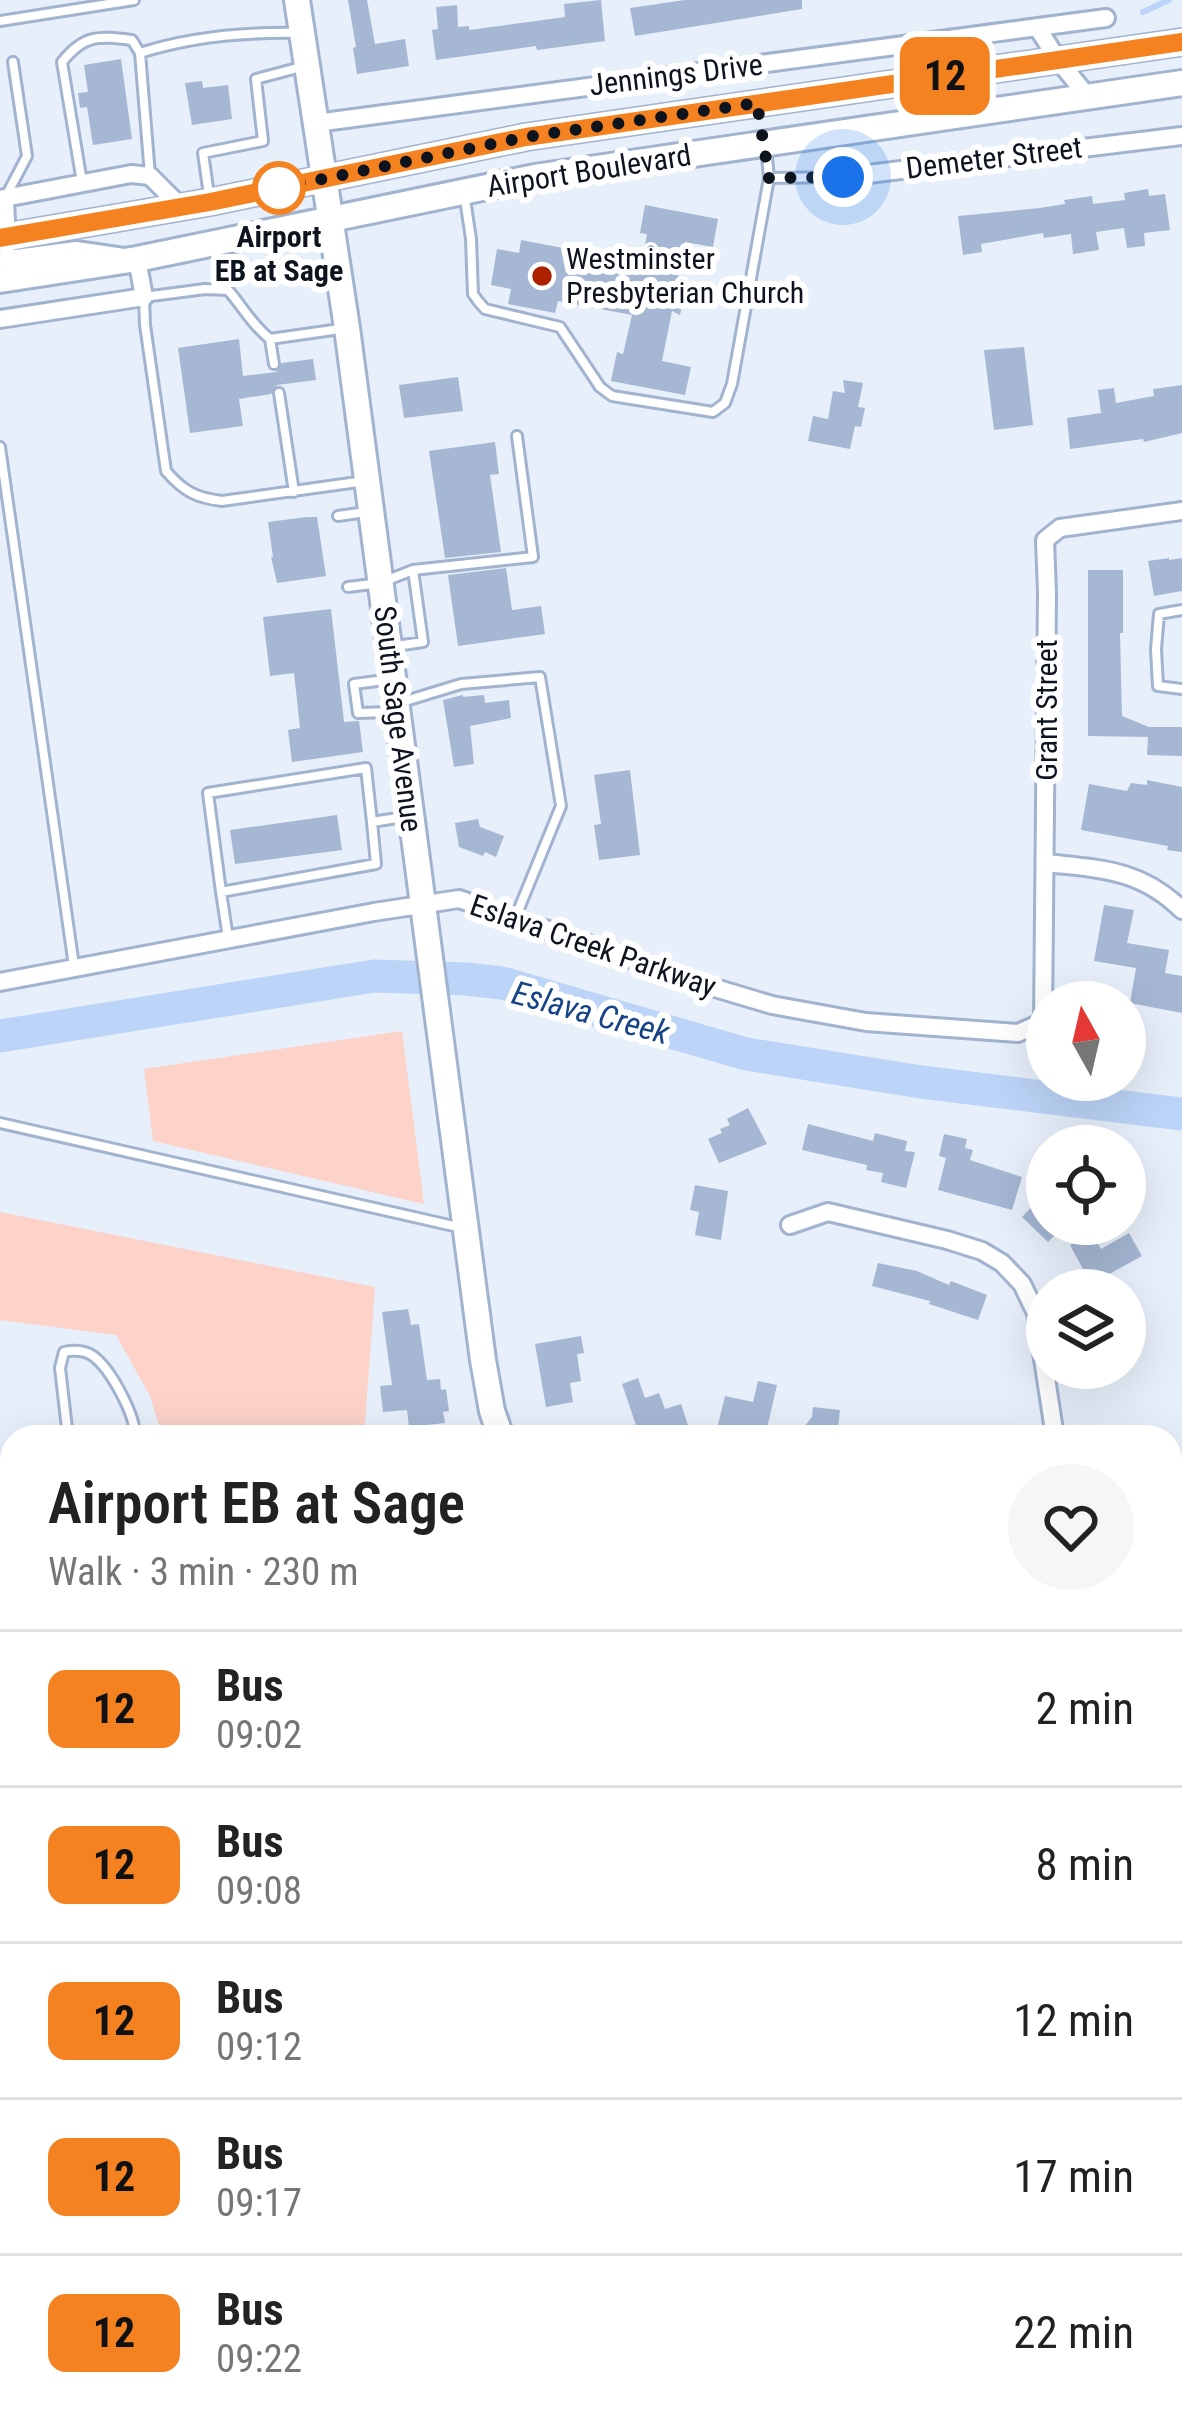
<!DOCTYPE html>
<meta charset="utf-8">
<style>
body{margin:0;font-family:"Roboto Condensed",sans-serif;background:#f6f6f6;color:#222;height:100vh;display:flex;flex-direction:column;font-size:45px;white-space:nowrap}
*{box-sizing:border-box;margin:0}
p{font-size:39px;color:#767676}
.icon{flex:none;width:66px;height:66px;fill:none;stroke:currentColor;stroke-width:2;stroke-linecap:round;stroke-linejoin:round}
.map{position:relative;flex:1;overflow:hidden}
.details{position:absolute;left:0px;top:1425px;width:1182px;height:1011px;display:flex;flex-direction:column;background:#fff;border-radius:36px 36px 0 0;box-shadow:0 12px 48px #0002}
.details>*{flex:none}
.badge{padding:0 24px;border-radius:18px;font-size:42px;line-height:78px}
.needle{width:78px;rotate:352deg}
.tools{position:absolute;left:1026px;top:981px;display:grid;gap:24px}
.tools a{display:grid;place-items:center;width:120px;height:120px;border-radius:50%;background:#fff;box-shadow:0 12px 48px #0002;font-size:60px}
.you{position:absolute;width:60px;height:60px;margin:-30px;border:9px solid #fff;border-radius:50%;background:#1a73e8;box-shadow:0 0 0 18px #1a73e833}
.map>.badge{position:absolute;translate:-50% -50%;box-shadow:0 0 0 6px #fff}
.round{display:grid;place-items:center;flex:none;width:126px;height:126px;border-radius:63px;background:#f6f6f6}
.head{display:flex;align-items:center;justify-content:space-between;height:204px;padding:0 48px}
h1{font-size:57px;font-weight:600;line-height:90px}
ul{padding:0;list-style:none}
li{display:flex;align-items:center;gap:36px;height:156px;padding:0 48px;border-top:3px solid #e0e0e0}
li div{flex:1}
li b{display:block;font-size:45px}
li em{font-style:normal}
li .badge{min-width:132px;font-weight:700;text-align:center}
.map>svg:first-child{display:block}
.green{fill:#fcd2c9}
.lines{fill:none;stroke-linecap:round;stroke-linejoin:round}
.stream{stroke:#bcd4f8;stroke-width:6}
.river{stroke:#bcd4f8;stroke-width:33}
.building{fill:#a5b7d3}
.lane-casing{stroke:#a1b3cf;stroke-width:14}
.street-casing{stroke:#a1b3cf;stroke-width:22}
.secondary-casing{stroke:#a1b3cf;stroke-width:30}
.lane{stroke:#fff;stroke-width:8}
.street{stroke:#fff;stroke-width:16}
.secondary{stroke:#fff;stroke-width:24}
.line-casing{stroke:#fff;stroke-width:27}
.line{stroke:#f58220;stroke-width:18}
.walk{stroke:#0e141e;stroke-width:12;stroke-dasharray:0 21.6}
.stop-dot{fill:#fff;stroke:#f58220;stroke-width:6}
.poi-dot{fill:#ad2000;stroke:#fff;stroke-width:4.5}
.labels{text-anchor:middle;stroke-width:12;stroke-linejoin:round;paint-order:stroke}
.street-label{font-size:30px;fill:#0e141e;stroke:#fff}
.stop-label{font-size:30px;font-weight:bold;fill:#0e141e;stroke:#fff}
.poi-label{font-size:30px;fill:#0e141e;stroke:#fff;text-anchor:start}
.water-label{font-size:33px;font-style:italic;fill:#154388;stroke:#fff}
</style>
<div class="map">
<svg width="1182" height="2434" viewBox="0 0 1182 2434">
<rect width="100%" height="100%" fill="#e7effa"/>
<path class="green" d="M 402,1031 L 424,1204 L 153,1141 L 144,1069 Z
M 0,1212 L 375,1287 L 364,1437 L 162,1436 L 150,1396 L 116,1335 L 0,1320 Z"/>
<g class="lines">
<path class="stream" d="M 1143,12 L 1169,0"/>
<path class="river" d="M 0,1036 L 374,976 L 466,979 L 502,983 L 746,1054 L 921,1082 L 1182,1114"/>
</g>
<path class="building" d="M 348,0 L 367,0 L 375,44 L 405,39 L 409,66 L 357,74 L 353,48 L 356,47 Z
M 601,0 L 605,41 L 537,50 L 536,46 L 436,60 L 432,30 L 438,29 L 436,7 L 457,5 L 458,27 L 469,26 L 469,30 L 565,17 L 564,4 Z
M 685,0 L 802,0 L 802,9 L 635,36 L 630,8 Z
M 121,59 L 132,139 L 93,145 L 87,107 L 80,108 L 78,93 L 88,92 L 84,65 Z
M 202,81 L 203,88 L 228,85 L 232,119 L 192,125 L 185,83 Z
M 1148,189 L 1149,196 L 1165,194 L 1170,230 L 1144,233 L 1145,246 L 1127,248 L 1124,228 L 1096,232 L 1099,250 L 1073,254 L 1071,234 L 1044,238 L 1043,233 L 981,244 L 982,252 L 963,255 L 958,216 L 1040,208 L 1065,204 L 1064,200 L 1092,196 L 1093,204 L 1125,200 L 1124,193 Z
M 645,205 L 718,219 L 713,247 L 685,242 L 676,289 L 685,291 L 680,315 L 672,311 L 662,361 L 691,367 L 685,395 L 611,381 L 617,352 L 623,354 L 632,315 L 558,301 L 555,313 L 508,304 L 511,289 L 491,285 L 497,249 L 519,253 L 521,240 L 568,249 L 566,260 L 599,265 L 599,262 L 641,269 L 647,234 L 640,233 Z
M 239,339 L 243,376 L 276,372 L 282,363 L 313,359 L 316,380 L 277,385 L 271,394 L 239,399 L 243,426 L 190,433 L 178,348 Z
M 1024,347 L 1033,425 L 994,430 L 984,350 Z
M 458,377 L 463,411 L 404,418 L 399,385 Z
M 843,380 L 863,383 L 858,407 L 865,408 L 861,427 L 855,426 L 850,449 L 808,441 L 813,416 L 828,419 L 833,391 L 845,393 Z
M 1182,385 L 1182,433 L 1144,442 L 1143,439 L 1070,449 L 1067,418 L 1101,413 L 1098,390 L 1114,388 L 1116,403 L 1154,396 L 1153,389 Z
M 495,442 L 499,474 L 490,475 L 501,552 L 445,558 L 429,451 Z
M 307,517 L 317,517 L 326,576 L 277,583 L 271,557 L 273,557 L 268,522 Z
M 1169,558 L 1169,560 L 1182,558 L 1182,591 L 1154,596 L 1148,561 Z
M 506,568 L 512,610 L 541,606 L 545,634 L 458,646 L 448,575 Z
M 1088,570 L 1123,570 L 1123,633 L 1120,633 L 1122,716 L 1149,727 L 1182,727 L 1182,756 L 1147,755 L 1148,737 L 1088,736 Z
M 331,609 L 344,722 L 359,721 L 363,752 L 292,762 L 288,730 L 300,728 L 294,673 L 270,676 L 263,617 Z
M 463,695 L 463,697 L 484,695 L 485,703 L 509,700 L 511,718 L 470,726 L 474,764 L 454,767 L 443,700 Z
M 630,770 L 640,855 L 599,860 L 594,825 L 601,824 L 594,775 Z
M 1147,780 L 1182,787 L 1182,852 L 1167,850 L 1168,846 L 1081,830 L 1089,784 L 1127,791 L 1131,783 L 1147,785 Z
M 337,815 L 342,850 L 235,864 L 230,830 Z
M 478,819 L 480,827 L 504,836 L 496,857 L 485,852 L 483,856 L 459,847 L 455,823 Z
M 1104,905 L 1134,910 L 1127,943 L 1169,950 L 1165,973 L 1182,976 L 1182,1013 L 1130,1003 L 1136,968 L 1094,961 Z
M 748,1108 L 767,1144 L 719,1163 L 708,1139 L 722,1133 L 720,1129 L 730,1125 L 727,1119 Z
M 808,1124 L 873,1141 L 875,1133 L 907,1141 L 905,1151 L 915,1152 L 906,1188 L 881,1182 L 883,1173 L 866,1170 L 867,1165 L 802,1150 Z
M 944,1134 L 967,1139 L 965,1148 L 973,1150 L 970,1160 L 1022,1177 L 1012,1210 L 938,1190 L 946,1158 L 939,1156 Z
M 695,1185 L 728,1191 L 721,1240 L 695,1235 L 699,1212 L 690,1210 Z
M 1047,1191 L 1047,1224 L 1066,1224 L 1048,1242 L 1022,1217 Z
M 1092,1233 L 1101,1249 L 1129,1233 L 1142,1256 L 1091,1284 L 1070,1245 Z
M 878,1263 L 917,1271 L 949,1285 L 951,1281 L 987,1295 L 978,1320 L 929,1304 L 930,1301 L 872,1286 Z
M 408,1309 L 411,1325 L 419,1324 L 427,1380 L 440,1379 L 441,1390 L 446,1389 L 449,1411 L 443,1412 L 445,1423 L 409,1427 L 407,1410 L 383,1412 L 380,1386 L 392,1385 L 382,1312 Z
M 581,1336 L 584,1353 L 577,1354 L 581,1381 L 570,1383 L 573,1402 L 546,1407 L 535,1344 Z
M 638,1378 L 645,1398 L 659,1393 L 665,1409 L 681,1404 L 691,1434 L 682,1437 L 640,1437 L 622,1384 Z
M 758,1381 L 777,1385 L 765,1437 L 715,1437 L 725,1396 L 753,1402 Z
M 813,1407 L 840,1410 L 837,1437 L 796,1437 L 812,1417 Z"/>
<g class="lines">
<defs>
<path id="lane" d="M 0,21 L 134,0
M 140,53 C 190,37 246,32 298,33
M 766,146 L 769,178 L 841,177
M 82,182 L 62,62 C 84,34 99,36 132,40 L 140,53 L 150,175
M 209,195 L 203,153 L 263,141 L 256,79 L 301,67
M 5,198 L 27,156 L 13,62
M 465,199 L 471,239 L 473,294 L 478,301 L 485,309 L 560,327 L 600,387 L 612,396 L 713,412 L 725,403 L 732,384 L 769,178
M 270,339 L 340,329
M 274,364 L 270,339 C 252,325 243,307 228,290 L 205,289 L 144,297 L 145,325 L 166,471 C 183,491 196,498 222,501 L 365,481
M 279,393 L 294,492
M 0,447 L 74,966
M 338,516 L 366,512
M 348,587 L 380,583 L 413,570 L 533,557 L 517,436
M 1182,610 L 1159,614 L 1156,649 L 1158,686 L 1182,689
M 396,646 L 423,642 L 413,570
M 399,703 L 461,684 L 540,677 L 561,806 L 516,916
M 390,712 L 358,713 L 354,684 L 392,679
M 372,822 L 376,864 L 221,892 L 208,793 L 366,768 L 372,822 L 410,816
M 221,892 L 228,938
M 0,1123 L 458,1227
M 68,1437 L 60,1368 L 64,1352 C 74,1350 84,1350 93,1356 C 111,1369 136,1416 135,1437
M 0,1816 L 12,1814
M 0,1916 L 12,1914
M 0,1973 L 12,1972
M 0,2195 L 12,2193
M 285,2424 L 290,2434
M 192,2434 L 213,2424"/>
<path id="street" d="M 1037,27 L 1058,60 L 1089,98
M 316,123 L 1106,18
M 843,177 L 1182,136
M 5,198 L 7,246
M 0,199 L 131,174 L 150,176 L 181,207
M 0,260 L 76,250 L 137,259 L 144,297 L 0,319
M 1046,863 C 1101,869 1140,869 1182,910
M 0,982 L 374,912 L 459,899 L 715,988 L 772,1005 L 866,1022 L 1018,1033 L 1043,1022 L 1047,593 L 1045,540 L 1060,528 L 1182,511
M 790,1225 L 828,1212 L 947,1240 L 982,1251 L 1002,1263 L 1022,1284 L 1036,1313 L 1055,1437
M 0,1738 L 12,1737
M 0,1778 L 12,1776
M 1170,1913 L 1182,1936
M 1170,2293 L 1182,2320
M 446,2424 L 450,2434
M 1021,2434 L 1034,2424"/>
<path id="secondary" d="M 297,0 L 347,328 L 483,1360 L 492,1411 L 501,1437
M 0,238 L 210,202 L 526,137 L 1182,42
M 0,280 L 137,259 L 535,177 L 1182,83
M 1170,2056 L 1182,2050
M 343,2434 L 365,2424"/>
</defs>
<use href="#lane" class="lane-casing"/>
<use href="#street" class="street-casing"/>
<use href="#secondary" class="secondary-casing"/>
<use href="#lane" class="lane"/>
<use href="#street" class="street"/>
<use href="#secondary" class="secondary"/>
</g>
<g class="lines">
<defs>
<path id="line" d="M 0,238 L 210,202 L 526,137 L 1182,42"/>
</defs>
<use href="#line" class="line-casing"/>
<use href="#line" class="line"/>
<path class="walk" d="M 279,188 L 526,137 L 757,103 L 769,178 L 843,177"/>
</g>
<circle class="stop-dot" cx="279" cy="188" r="24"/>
<circle class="poi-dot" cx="542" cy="276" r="12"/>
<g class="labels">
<g class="street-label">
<text transform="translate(676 75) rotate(-7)" y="10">Jennings Drive</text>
<text transform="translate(994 158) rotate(-7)" y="10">Demeter Street</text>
<text transform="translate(589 171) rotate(-9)" y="10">Airport Boulevard</text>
<text transform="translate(1047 710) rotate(-90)" y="10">Grant Street</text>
<text transform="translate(398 719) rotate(83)" y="10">South Sage Avenue</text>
<text transform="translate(593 946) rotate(19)" y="10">Eslava Creek Parkway</text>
</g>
<g class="stop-label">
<text x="279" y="247">Airport<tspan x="279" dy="34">EB at Sage</tspan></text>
</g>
<g class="poi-label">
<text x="566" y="269">Westminster<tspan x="566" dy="34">Presbyterian Church</tspan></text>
</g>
<g class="water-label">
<text transform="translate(591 1012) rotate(15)" y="12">Eslava Creek</text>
</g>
</g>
</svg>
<div class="tools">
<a><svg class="needle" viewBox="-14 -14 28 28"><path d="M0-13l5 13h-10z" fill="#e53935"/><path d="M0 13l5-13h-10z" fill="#767676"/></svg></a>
<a><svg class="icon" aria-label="locate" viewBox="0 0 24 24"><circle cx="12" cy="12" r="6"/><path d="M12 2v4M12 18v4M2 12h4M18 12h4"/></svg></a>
<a><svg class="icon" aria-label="layers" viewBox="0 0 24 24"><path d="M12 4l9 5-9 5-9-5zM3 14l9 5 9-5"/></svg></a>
</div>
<div class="you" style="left:843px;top:177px"></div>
<b class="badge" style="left:945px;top:76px;background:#f58220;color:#111">12</b>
<section class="details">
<div class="head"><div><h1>Airport EB at Sage</h1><p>Walk · 3 min · 230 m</p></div><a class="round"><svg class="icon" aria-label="heart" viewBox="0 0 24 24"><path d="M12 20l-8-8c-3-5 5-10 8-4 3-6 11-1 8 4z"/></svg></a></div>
<ul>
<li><span class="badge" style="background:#f58220;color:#111">12</span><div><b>Bus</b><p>09:02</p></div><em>2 min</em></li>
<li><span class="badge" style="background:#f58220;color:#111">12</span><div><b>Bus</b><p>09:08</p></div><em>8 min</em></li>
<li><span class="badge" style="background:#f58220;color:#111">12</span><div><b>Bus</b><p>09:12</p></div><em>12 min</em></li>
<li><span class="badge" style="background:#f58220;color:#111">12</span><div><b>Bus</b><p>09:17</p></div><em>17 min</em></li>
<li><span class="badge" style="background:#f58220;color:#111">12</span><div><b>Bus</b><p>09:22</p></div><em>22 min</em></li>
</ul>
</section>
</div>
